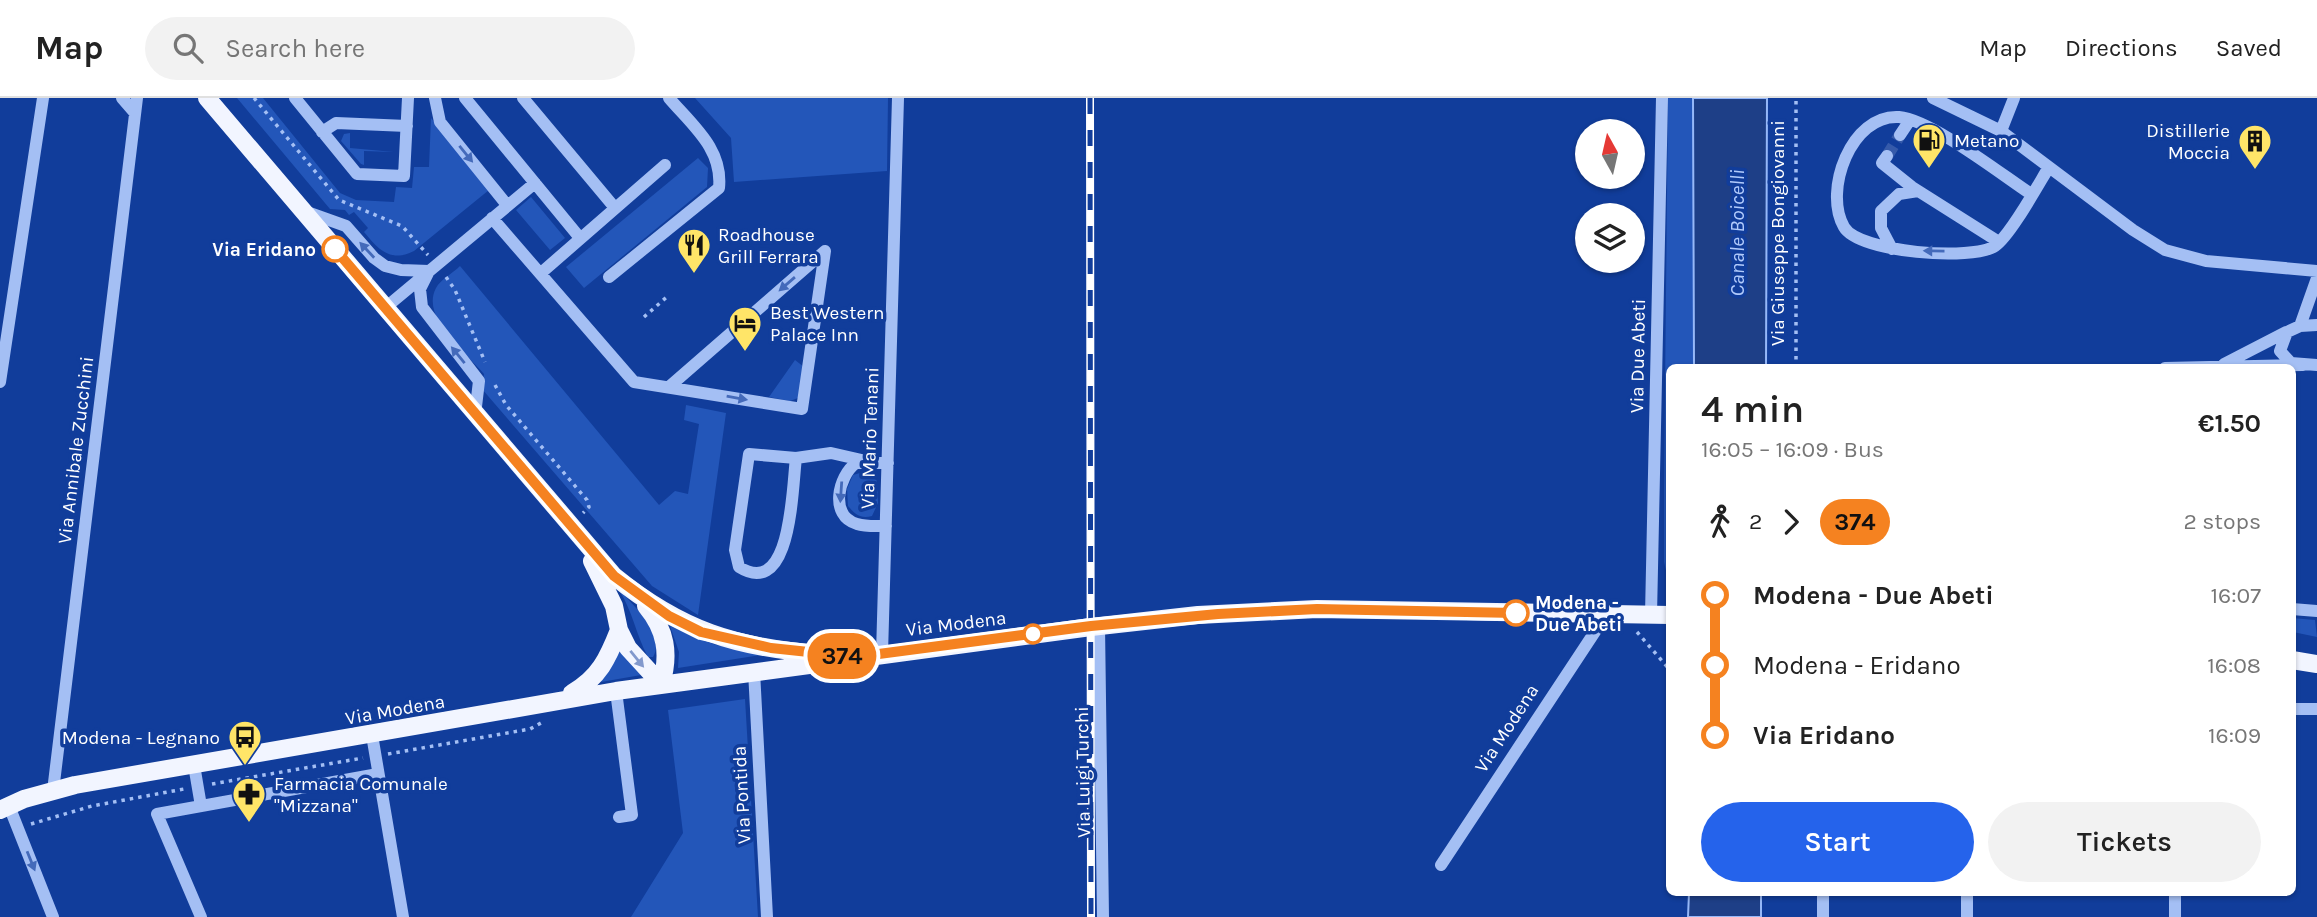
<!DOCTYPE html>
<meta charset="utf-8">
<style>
body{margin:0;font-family:Karla,sans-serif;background:#f2f2f2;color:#222;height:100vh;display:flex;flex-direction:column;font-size:26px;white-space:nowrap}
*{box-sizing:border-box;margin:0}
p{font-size:23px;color:#767676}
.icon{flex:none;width:38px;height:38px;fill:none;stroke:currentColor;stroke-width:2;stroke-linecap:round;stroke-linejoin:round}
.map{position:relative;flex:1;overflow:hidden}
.panel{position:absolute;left:1666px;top:266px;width:630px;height:532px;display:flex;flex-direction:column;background:#fff;border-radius:10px;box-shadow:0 2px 5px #0004}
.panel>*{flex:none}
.badge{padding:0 14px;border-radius:23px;font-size:24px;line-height:46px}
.needle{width:46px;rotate:352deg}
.fabs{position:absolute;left:1575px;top:21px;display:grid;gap:14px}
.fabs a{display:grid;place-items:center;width:70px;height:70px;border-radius:50%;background:#fff;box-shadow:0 2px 5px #0004;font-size:35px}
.map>.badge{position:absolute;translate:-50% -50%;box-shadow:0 0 0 4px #fff}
.legs{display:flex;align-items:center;gap:10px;height:77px;padding:0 35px;font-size:23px}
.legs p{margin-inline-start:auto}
.headline{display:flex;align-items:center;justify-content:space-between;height:119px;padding:0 35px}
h1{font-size:38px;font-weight:600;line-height:52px}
.button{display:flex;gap:14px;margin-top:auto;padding:14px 35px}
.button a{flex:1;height:80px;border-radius:42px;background:#2563eb;color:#fff;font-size:28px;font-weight:600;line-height:80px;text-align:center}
.button a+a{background:#f2f2f2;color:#222}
ul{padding:0 35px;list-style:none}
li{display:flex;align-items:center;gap:24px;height:70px;font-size:26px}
li i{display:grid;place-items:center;width:10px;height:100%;margin:0 9px;background:currentColor}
li i::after{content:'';width:18px;height:18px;margin:-9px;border:5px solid;border-radius:50%;background:#fff}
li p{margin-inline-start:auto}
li:first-child i{background:linear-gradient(#0000 50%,currentColor 0)}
li:last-child i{background:linear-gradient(currentColor 50%,#0000 0)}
header{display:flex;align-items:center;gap:42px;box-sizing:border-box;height:98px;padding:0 35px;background:#fff;border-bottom:2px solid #e0e0e0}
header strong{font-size:33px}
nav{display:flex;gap:38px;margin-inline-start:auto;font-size:24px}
.search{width:490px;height:63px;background:#f2f2f2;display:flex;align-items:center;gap:18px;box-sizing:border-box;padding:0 24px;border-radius:38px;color:#767676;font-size:26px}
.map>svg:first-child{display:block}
.green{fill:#2356b9}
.water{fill:#1e3f87;stroke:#96b8f8;stroke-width:2}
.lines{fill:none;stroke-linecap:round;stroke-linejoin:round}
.minor-tunnel{stroke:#355aaa;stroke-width:12;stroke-dasharray:12 6;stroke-linecap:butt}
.path{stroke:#a4bff4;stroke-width:3.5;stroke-dasharray:3.5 5;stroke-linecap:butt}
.minor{stroke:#a4bff4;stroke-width:12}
.major{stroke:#f2f5ff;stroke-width:18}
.rail-casing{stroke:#fff;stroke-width:8}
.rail{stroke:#113d9b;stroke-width:5;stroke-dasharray:16;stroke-linecap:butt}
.oneway{fill:#446aba}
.oneway2{fill:#8299cd}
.line-1-casing{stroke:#fff;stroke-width:16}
.line-1{stroke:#f58220;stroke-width:10}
.stop-1-dot{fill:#fff;stroke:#f58220;stroke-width:3.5}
.labels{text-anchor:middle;stroke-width:7;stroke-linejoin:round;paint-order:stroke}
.poi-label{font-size:19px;fill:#fff;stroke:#113d9b;text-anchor:start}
.street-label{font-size:19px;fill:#fff;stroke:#113d9b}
.stop-label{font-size:19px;font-weight:bold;fill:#fff;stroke:#113d9b;text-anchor:end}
.water-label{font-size:21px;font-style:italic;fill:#b1cafb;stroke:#113d9b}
</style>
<header>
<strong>Map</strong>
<div class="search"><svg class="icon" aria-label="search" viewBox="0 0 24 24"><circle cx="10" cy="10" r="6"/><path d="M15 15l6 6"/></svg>Search here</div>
<nav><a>Map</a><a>Directions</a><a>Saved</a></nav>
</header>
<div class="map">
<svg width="2317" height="819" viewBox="0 0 2317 819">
<rect width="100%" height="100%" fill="#113d9b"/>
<path class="green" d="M 237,0 L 263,0 L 340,95 L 356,102 L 394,104 L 396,89 L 412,90 L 414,69 L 429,69 L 431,20 L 489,92 L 414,153 C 390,165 378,151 364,134 L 368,130 L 354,114 L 349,117 L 345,112 L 330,111 Z
M 695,0 L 888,0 L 887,73 L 734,84 L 731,40 Z
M 1668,0 L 1693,0 L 1694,269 L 1670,270 L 1669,485 L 1664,464 L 1664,389 Z
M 350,35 L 350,50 L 394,54 L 364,53 L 364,67 L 361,66 L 341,43 L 344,36 Z
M 698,60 L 708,70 L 707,89 L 584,190 L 566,169 Z
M 531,99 L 565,140 L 550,152 L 516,112 Z
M 460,168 L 659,407 L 675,393 L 688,396 L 699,326 L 684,322 L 686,307 L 726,315 L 698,517 L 652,488 L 482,291 L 484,276 C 467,256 420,220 436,190 C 440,182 453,175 460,168 Z
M 795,262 L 804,269 L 798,300 L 790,303 L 769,299 Z
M 867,373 L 877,383 L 878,405 L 872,418 C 860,421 855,416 848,408 L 847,391 L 853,377 Z
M 619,492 C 633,506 666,538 653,559 L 648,559 C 636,537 633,514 619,492 Z
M 2292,520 L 2315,522 L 2317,539 L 2293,534 Z
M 670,528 L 716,547 L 767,556 L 678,570 L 679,554 Z
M 619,551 L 641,577 L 601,584 Z
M 745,601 L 758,819 L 631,819 L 683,735 L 668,612 Z"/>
<path class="water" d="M 1693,0 L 1767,0 L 1766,269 L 1694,269 Z
M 1689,795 L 1761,795 L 1761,819 L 1688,819 Z"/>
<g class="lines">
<path class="minor-tunnel" d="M 1887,58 L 1900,37"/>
<path class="path" d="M 254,0 L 339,102 L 402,128 L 428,157
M 446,179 L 455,192 L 485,264
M 644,219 L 669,197
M 1796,270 L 1796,0
M 495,287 L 506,307 L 587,402 L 589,409 L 583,415
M 1637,534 L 1670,572
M 388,656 L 530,631 L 541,625
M 212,686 L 363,660
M 31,726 L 92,708 L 184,691"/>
<path class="minor" d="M 122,0 L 135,15
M 295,0 L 357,76 L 404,78 L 408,0
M 435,0 L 440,24 L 507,107
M 465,0 L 580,140
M 523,0 L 615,110
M 1933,0 L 2001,33 L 2133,132 L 2165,152 L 2206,163 L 2317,173
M 2001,33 L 2014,0
M 322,34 L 336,25 L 407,28
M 1900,37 L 1910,22
M 1887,58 L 1882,65 L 1912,89 L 1999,144
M 2031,96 C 2002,77 1932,22 1899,19 C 1851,16 1823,93 1844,129 C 1859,155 1973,163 1995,148 C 2010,138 2038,87 2049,69
M 304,113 L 346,128 L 374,160 L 385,168 L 401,172 L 429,173 L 420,191 L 422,209 L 479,283 L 475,317
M 492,120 L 634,284 L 802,311 L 825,153 L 670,288
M 1892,151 L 1881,130 L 1881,113 L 1899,96 L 1918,93
M 541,175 L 665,67
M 609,179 L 719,90 C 723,51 693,28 669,0
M 385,210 L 535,85
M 2317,227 L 2300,228 L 2287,234 L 2280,253 L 2291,265 L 2317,267
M 2300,228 L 2317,180
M 2224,266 L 2286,234
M 2165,270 L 2303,267
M 0,284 L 43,0
M 796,360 C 792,390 792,502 739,469 L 735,452 L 749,356 L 796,360 L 831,355 L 866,363
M 886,428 C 877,428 866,429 857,426 C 829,418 838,378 856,365 L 888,365
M 2292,511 L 2317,513
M 1651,517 L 1662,0
M 1099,528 L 1103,819
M 882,556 L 898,0
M 754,573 L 767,819
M 616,593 L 632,717 L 619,719
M 2292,611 L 2317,611
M 372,637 L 403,819
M 194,667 L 201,708
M 53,693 L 137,0
M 9,708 L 53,819
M 1441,767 L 1606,517
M 1967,794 L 1967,819
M 201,819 L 157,716 L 378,676
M 1823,819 L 1823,794
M 2175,819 L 2175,794"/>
<path class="major" d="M 207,0 L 614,478 C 680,532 736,550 821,556
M 592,463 L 614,508 L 619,532 L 628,550 L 661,586
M 646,508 C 666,532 670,556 661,586
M 2292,562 L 2317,566
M 572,595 C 599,580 608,560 619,532
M 0,712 L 24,701 L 75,687 L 616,593 L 1091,529 L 1198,517 L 1317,511 L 1670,517"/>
<defs>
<path id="rail" d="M 1090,0 L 1091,819"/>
</defs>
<use href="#rail" class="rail-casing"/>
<use href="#rail" class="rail"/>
</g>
<defs><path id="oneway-solid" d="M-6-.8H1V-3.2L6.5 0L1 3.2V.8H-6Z" transform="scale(1.75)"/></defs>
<g class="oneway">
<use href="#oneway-solid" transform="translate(466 56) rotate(51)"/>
<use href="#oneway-solid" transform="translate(367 152) rotate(-133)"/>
<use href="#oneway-solid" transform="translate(1934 153) rotate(-179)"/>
<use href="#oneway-solid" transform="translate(787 186) rotate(139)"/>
<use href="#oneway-solid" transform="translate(458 257) rotate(-129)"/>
<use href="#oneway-solid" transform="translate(737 300) rotate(10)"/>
<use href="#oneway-solid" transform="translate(841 394) rotate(94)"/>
<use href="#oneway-solid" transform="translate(31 763) rotate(68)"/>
</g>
<use class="oneway2" href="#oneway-solid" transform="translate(637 561) rotate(51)"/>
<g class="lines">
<defs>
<path id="line-1" d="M 335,151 L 614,478 L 669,518 L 701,534 L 771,550 L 856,559 L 1091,528 L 1218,516 L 1317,511 L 1516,515"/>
</defs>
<use href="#line-1" class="line-1-casing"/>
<use href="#line-1" class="line-1"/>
</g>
<defs>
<symbol id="fuel-pin" viewBox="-11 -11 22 30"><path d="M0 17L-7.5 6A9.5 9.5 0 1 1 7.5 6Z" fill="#ffe568" stroke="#113d9b"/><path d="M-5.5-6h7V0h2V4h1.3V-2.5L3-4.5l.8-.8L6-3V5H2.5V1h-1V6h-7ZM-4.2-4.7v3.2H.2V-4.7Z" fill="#111"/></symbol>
<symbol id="building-pin" viewBox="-11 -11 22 30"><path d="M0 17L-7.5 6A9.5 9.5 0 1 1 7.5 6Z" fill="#ffe568" stroke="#113d9b"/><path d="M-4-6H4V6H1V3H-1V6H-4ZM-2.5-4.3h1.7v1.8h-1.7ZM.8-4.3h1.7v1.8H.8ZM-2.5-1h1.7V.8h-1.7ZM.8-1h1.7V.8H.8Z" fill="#111"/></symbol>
<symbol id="restaurant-pin" viewBox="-11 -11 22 30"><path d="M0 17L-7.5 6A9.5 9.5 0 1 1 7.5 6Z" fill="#ffe568" stroke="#113d9b"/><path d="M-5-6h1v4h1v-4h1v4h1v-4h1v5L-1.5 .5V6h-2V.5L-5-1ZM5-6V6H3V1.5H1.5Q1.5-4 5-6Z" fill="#111"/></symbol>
<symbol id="hotel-pin" viewBox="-11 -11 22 30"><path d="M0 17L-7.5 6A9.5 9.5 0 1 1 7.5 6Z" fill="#ffe568" stroke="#113d9b"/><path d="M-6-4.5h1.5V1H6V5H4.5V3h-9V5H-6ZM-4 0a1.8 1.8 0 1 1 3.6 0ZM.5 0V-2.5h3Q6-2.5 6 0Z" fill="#111"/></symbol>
<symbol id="bus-pin" viewBox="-11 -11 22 30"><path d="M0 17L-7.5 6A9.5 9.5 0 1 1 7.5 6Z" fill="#ffe568" stroke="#113d9b"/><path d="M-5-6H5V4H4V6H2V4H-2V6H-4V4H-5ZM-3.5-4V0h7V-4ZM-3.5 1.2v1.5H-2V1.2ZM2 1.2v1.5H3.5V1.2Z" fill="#111"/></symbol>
<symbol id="pharmacy-pin" viewBox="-11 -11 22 30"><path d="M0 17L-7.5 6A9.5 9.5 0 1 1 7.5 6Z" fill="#ffe568" stroke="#113d9b"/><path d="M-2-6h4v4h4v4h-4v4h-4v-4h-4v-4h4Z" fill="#111"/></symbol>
</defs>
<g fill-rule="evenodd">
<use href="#fuel-pin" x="1910" y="23" width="38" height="52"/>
<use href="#building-pin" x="2236" y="24" width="38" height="52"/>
<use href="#restaurant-pin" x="675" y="128" width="38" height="52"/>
<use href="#hotel-pin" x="726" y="206" width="38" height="52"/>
<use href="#bus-pin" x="226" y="620" width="38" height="52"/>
<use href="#pharmacy-pin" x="230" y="677" width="38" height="52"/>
</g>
<g class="stop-1-dot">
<circle cx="335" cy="151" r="12"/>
<circle cx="1516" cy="515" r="12"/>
<circle cx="1033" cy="536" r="9"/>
</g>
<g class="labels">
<g class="poi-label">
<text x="2230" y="39" text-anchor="end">Distillerie<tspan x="2230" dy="22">Moccia</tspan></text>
<text x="1954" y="49">Metano</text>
<text x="718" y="143">Roadhouse<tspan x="718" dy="22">Grill Ferrara</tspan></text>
<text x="770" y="221">Best Western<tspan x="770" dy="22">Palace Inn</tspan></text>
<text x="220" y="646" text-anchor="end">Modena - Legnano</text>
<text x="274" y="692">Farmacia Comunale<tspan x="274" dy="22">"Mizzana"</tspan></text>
</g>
<g class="street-label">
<text transform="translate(1777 135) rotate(-90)" y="7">Via Giuseppe Bongiovanni</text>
<text transform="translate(1637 258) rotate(-89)" y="7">Via Due Abeti</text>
<text transform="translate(869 340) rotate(-88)" y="7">Via Mario Tenani</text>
<text transform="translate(75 352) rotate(-83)" y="7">Via Annibale Zucchini</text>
<text transform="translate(956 525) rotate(-7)" y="7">Via Modena</text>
<text transform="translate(395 611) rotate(-10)" y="7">Via Modena</text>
<text transform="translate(1506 630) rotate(-57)" y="7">Via Modena</text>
<text transform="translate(1082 674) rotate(-91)" y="7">Via Luigi Turchi</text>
<text transform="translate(741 697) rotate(-93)" y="7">Via Pontida</text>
</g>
<g class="stop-label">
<text x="316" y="158">Via Eridano</text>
<text x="1535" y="511" text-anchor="start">Modena -<tspan x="1535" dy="22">Due Abeti</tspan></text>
</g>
<g class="water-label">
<text transform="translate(1737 135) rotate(-90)" y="7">Canale Boicelli</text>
</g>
</g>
</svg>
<div class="fabs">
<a><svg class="needle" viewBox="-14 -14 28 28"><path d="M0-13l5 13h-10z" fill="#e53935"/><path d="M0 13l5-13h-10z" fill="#767676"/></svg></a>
<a><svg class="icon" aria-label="layers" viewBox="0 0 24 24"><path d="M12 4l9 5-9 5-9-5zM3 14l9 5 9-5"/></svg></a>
</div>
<b class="badge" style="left:842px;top:558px;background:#f58220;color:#111">374</b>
<section class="panel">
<div class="headline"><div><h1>4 min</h1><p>16:05 – 16:09 · Bus</p></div><b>€1.50</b></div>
<div class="legs"><svg class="icon" aria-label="walk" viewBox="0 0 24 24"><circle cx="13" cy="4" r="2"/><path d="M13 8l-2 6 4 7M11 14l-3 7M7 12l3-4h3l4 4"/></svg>2<svg class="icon" aria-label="forward" viewBox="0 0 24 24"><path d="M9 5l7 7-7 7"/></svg><b class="badge" style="background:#f58220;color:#111">374</b><p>2 stops</p></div>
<ul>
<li><i style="color:#f58220"></i><b>Modena - Due Abeti</b><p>16:07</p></li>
<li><i style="color:#f58220"></i><span>Modena - Eridano</span><p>16:08</p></li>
<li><i style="color:#f58220"></i><b>Via Eridano</b><p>16:09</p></li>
</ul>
<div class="button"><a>Start</a><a>Tickets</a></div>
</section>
</div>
